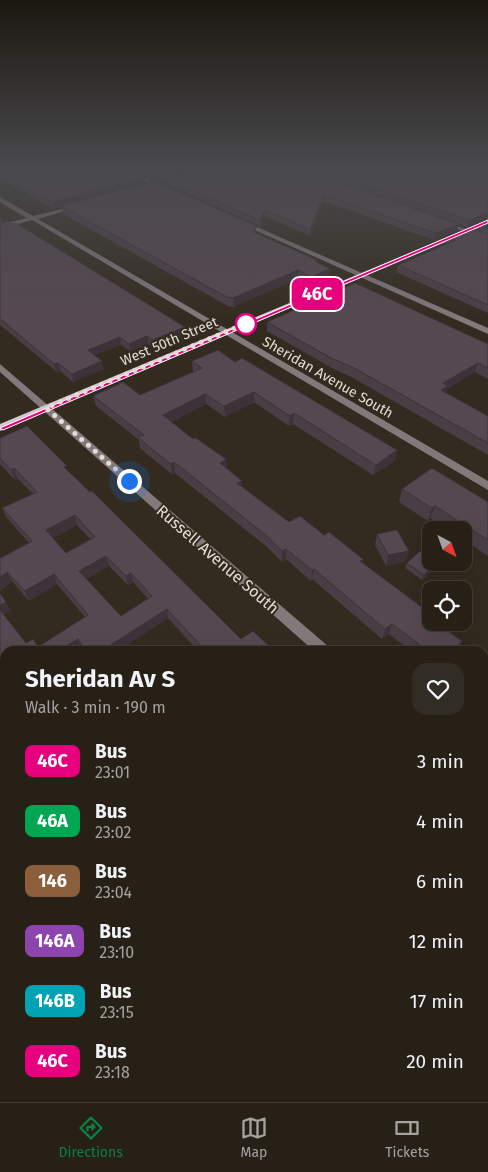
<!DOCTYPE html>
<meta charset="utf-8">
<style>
body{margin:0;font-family:"Fira Sans",sans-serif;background:#322d24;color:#f1f3f6;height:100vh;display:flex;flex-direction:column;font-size:19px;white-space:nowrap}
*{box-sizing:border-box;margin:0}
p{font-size:16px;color:#a4a3a1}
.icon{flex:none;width:28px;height:28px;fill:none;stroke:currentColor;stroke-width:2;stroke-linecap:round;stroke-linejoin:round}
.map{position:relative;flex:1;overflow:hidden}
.sheet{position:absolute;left:0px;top:646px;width:489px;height:456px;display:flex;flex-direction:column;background:#262017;border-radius:15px 15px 0 0;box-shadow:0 5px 20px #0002,0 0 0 1px #423e36}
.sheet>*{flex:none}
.badge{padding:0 10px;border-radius:8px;font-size:18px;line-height:32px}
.needle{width:32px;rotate:139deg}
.tools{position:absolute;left:422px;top:521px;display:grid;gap:10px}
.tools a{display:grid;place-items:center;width:50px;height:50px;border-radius:10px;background:#262017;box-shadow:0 5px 20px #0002,0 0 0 1px #423e36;font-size:25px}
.you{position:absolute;width:25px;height:25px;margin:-12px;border:4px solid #fff;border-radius:50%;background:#1a73e8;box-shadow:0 0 0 8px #1a73e833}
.map>.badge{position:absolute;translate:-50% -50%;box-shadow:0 0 0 2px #fff}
.round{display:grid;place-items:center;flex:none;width:52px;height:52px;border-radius:15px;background:#322d24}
.headline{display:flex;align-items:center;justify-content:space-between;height:85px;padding:0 25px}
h1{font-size:24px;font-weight:700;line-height:38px}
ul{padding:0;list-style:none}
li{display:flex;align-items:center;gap:15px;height:60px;padding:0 25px}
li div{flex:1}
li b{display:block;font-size:19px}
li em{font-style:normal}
li .badge{min-width:55px;font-weight:700;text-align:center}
.tab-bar{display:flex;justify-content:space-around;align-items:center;height:70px;border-top:1px solid #423e36;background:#262017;font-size:14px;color:#a4a3a1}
.tab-bar a{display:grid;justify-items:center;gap:2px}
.tab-bar .on{color:#0b8043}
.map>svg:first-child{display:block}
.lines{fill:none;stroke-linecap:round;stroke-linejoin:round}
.minor{fill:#82797b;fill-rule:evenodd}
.major{fill:#d8c7ca;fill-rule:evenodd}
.wall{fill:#4a3e45;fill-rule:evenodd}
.shaded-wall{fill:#3c3238}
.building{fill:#564850;stroke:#3c3238;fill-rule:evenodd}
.line{fill:#e6007e;stroke:#fff}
.walk{stroke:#e3ded6;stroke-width:5;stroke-dasharray:0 9}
.stop-dot{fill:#fff;stroke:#e6007e;stroke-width:2.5}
.labels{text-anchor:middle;stroke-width:4;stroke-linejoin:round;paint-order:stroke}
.far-street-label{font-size:14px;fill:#e3ded6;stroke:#332b1f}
.street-label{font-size:16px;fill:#e3ded6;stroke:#332b1f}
</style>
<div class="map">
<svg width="488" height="1102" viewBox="0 0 488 1102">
<rect width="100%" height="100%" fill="#332b1f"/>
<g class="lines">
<path class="minor" d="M 114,168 L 121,168 L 169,188 L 164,189 Z
M 0,197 L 33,216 L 79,205 L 79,207 L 38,219 L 488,481 L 488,490 L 32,220 L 0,229 L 0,225 L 27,218 L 0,202 Z
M 239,221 L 243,221 L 488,328 L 488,334 L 239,223 Z
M 441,221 L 488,236 L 488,240 L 441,223 Z
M 0,364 L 329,647 L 331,651 L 314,651 L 0,372 Z
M 488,668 L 488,683 L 484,685 L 484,669 Z
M 484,783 L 488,784 L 488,803 L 484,802 Z
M 0,860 L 5,862 L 5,887 L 0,885 Z
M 32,1098 L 57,1098 L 56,1102 L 30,1102 Z
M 121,1098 L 143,1098 L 145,1102 L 122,1102 Z"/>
<path class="major" d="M 488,220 L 488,224 L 0,431 L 0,424 Z"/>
</g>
<path class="wall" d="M 0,168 L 144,178 L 145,184 L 317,260 L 317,262 L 330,269 L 329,278 L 311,286 L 297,279 L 233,307 L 228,306 L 63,214 L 62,207 L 54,209 L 0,178 Z
M 124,168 L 488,168 L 488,172 L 473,168 L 488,173 L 488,219 L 467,227 L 368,192 L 457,231 L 434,240 L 323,201 L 310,236 L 265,216 L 260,226 L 167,185 L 166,179 L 174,177 L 156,181 Z
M 0,217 L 2,223 L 185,327 L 185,335 L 153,348 L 148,344 L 130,351 L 121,345 L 95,355 L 104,369 L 73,382 L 60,371 L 57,372 L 0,325 Z
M 488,220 L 488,313 L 396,272 L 398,265 L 446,244 L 445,244 L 447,237 L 478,230 L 479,224 Z
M 267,322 L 488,344 L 488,379 L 475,372 L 447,389 L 446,393 L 488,416 L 488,455 L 353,378 L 332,368 L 267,331 Z
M 192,361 L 235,362 L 397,450 L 395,461 L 373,475 L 293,424 L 289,426 L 254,402 L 225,417 L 206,404 L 171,422 L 193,439 L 226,459 L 227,468 L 242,481 L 242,487 L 289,522 L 324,535 L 364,564 L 453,633 L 452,634 L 462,641 L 457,651 L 411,651 L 389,634 L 382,639 L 312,579 L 311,581 L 286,559 L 282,562 L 267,547 L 175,473 L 172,474 L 153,459 L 140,448 L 139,440 L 96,406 L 93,396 L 140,395 L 193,372 L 193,371 Z
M 0,438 L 68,471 L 241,639 L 270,651 L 198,651 L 168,618 L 118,651 L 83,651 L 81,649 L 77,651 L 44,651 L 41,645 L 85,617 L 57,584 L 29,601 L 12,581 L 0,591 L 0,557 L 1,558 L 29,543 L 7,518 L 2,508 L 33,494 L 17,478 L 15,480 L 0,464 ZM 77,525 L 91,540 L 66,553 L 53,538 ZM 109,566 L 128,585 L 133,582 L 148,599 L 121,616 L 86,579 Z
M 402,489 L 488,502 L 488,556 L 464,540 L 464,530 L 448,530 L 430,518 L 428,521 L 399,502 Z
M 377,534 L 409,551 L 406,561 L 386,566 L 375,545 Z
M 407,563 L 435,568 L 422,580 L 405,568 Z
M 484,1022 L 488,1027 L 488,1075 L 484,1070 Z"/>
<path class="shaded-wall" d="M 188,168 L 215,168 L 156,181 L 156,175 Z
M 144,178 L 145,184 L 54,209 L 52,202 Z
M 324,195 L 323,201 L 310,236 L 310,229 Z
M 265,210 L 265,216 L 260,226 L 260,220 Z
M 488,213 L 488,219 L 467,227 L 469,220 Z
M 459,224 L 457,231 L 434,240 L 436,233 Z
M 330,269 L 329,278 L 311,286 L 311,277 Z
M 298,270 L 297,279 L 233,307 L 233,298 Z
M 185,327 L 185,335 L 153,348 L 152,340 Z
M 147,336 L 148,344 L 130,351 L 129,344 Z
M 120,337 L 121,345 L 89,358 L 88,350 Z
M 102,361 L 104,369 L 73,382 L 72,374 Z
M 58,363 L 60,371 L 57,372 L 54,364 Z
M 478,363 L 475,372 L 447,389 L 445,395 L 438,400 L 443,383 Z
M 254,392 L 254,402 L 225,417 L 224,406 Z
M 205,394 L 206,404 L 164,425 L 163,415 Z
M 294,413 L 293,424 L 289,426 L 290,416 Z
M 397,450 L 395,461 L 373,475 L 376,465 Z
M 226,459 L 227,470 L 220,463 Z
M 174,462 L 175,473 L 172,474 L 171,464 Z
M 14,468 L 17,478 L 15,480 L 11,470 Z
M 242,481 L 242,491 L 237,483 Z
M 435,506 L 430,518 L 428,521 L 432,508 Z
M 75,515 L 77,525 L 49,540 L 46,530 Z
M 286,549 L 286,559 L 282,562 L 282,551 Z
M 409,551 L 406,561 L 386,566 L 388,555 Z
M 106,556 L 109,566 L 82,581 L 79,571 Z
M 437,563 L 435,568 L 422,580 L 424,575 Z
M 314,569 L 312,579 L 311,581 L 312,570 Z
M 7,572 L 12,581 L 0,591 L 0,577 Z
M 131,573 L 133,582 L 128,585 L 126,576 Z
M 54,574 L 57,584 L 29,601 L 25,591 Z
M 6,602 L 11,611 L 2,616 L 0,612 L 0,605 Z
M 167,609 L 168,618 L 118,651 L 101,651 Z
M 457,623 L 453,633 L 444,642 L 449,632 Z
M 392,624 L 389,634 L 382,639 L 385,629 Z
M 78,639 L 81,649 L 77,651 L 58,651 Z
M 462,641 L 457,651 L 452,651 Z
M 205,645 L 206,651 L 202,651 L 202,647 Z
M 5,684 L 5,696 L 0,699 L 0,687 Z"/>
<path class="building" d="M 0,168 L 121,168 L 144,178 L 52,202 L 0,173 Z
M 138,168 L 188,168 L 156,175 Z
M 208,168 L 297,168 L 459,224 L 436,233 L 324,195 L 310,229 L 265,210 L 260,220 L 166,179 Z
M 314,168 L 471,168 L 488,173 L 488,213 L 469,220 Z
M 154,181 L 257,226 L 254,232 L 317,260 L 315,261 L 330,269 L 311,277 L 298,270 L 233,298 L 227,297 L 61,206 Z
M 488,220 L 488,227 L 479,224 Z
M 8,221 L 12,224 L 16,223 L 185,327 L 152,340 L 147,336 L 129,344 L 120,337 L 88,350 L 102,361 L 72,374 L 58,363 L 54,364 L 0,319 L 0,223 Z
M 469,228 L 488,234 L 488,305 L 398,265 L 456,240 L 447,237 Z
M 355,283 L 488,344 L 488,368 L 478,363 L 443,383 L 448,386 L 441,390 L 488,416 L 488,443 L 354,368 L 333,359 L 267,322 Z
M 218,350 L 235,362 L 242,358 L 397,450 L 376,465 L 294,413 L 290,416 L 254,392 L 224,406 L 205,394 L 163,415 L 193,439 L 196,438 L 226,459 L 220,463 L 242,481 L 237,483 L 289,522 L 300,516 L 324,535 L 329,532 L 364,560 L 360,561 L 431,614 L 431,622 L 456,622 L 457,623 L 449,632 L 462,641 L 452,651 L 428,651 L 392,624 L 385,629 L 314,569 L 312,570 L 286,549 L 282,551 L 267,536 L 174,462 L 171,464 L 152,449 L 138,437 L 144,435 L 93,396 L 123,382 L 140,395 L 202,368 L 192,361 Z
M 27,426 L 67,466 L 64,467 L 90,492 L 92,491 L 241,639 L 253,631 L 271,648 L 266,651 L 211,651 L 205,645 L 202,647 L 167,609 L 101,651 L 86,651 L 78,639 L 58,651 L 45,651 L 41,645 L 88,615 L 54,574 L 25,591 L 7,572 L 0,577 L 0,557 L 1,558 L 32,541 L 2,508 L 37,492 L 14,468 L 11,470 L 0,458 L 0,438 ZM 75,515 L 95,537 L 66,553 L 46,530 ZM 106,556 L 126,576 L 131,573 L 152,596 L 121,616 L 79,571 Z
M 432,468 L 488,502 L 488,540 L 435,506 L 432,508 L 402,489 Z
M 397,530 L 409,551 L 388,555 L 377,534 Z
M 420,551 L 431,559 L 431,562 L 437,563 L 424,575 L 407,563 Z
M 0,593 L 6,602 L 0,605 Z
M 0,610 L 26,643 L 33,639 L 41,651 L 5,651 L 5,684 L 0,687 Z
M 488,880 L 488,930 L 484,936 L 484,885 Z
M 484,1022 L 488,1027 L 488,1070 L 484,1065 Z
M 284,1098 L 335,1098 L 331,1102 L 287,1102 Z"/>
<linearGradient id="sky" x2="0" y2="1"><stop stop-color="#1c1811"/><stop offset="0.52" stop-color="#4a4a4d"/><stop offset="1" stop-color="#4a4a4d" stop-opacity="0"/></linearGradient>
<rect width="488" height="322" fill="url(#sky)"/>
<path class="line" d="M 488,220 L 488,223 L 3,430 L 0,428 Z"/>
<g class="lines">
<path class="walk" d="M 129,481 L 46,408 L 254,320 L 246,324"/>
</g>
<circle class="stop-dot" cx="246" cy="324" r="10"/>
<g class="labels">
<g class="far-street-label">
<text transform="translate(169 341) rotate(-23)" y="5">West 50th Street</text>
<text transform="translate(328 377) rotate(30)" y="5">Sheridan Avenue South</text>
</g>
<g class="street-label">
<text transform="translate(218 559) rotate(41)" y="6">Russell Avenue South</text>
</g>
</g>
</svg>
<div class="tools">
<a><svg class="needle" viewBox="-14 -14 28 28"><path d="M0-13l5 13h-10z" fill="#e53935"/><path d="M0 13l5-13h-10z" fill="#a4a3a1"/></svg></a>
<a><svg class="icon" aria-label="locate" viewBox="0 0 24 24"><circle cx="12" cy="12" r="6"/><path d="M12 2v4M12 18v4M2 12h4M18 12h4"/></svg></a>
</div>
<div class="you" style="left:129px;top:481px"></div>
<b class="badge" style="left:317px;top:294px;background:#e6007e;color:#fff">46C</b>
<section class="sheet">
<div class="headline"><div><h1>Sheridan Av S</h1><p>Walk · 3 min · 190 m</p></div><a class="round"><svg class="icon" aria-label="heart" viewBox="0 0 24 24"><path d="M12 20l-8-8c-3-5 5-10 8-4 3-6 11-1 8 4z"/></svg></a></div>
<ul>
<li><span class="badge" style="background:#e6007e;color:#fff">46C</span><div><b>Bus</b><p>23:01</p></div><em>3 min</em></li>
<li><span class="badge" style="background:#00a651;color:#fff">46A</span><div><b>Bus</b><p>23:02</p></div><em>4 min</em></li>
<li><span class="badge" style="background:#8b5e3c;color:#fff">146</span><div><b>Bus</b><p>23:04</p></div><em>6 min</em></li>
<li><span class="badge" style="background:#8e44ad;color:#fff">146A</span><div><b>Bus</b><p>23:10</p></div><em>12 min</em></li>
<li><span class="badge" style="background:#00a3b4;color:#fff">146B</span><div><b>Bus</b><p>23:15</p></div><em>17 min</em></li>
<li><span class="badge" style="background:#e6007e;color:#fff">46C</span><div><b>Bus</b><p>23:18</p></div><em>20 min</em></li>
</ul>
</section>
</div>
<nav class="tab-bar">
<a class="on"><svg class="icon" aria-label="directions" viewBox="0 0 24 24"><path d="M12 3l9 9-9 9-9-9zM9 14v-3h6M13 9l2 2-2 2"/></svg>Directions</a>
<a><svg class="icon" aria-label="map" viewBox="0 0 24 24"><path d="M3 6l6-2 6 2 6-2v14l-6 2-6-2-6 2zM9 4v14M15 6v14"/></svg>Map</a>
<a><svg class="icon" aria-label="tickets" viewBox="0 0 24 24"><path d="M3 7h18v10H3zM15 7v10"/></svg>Tickets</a>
</nav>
